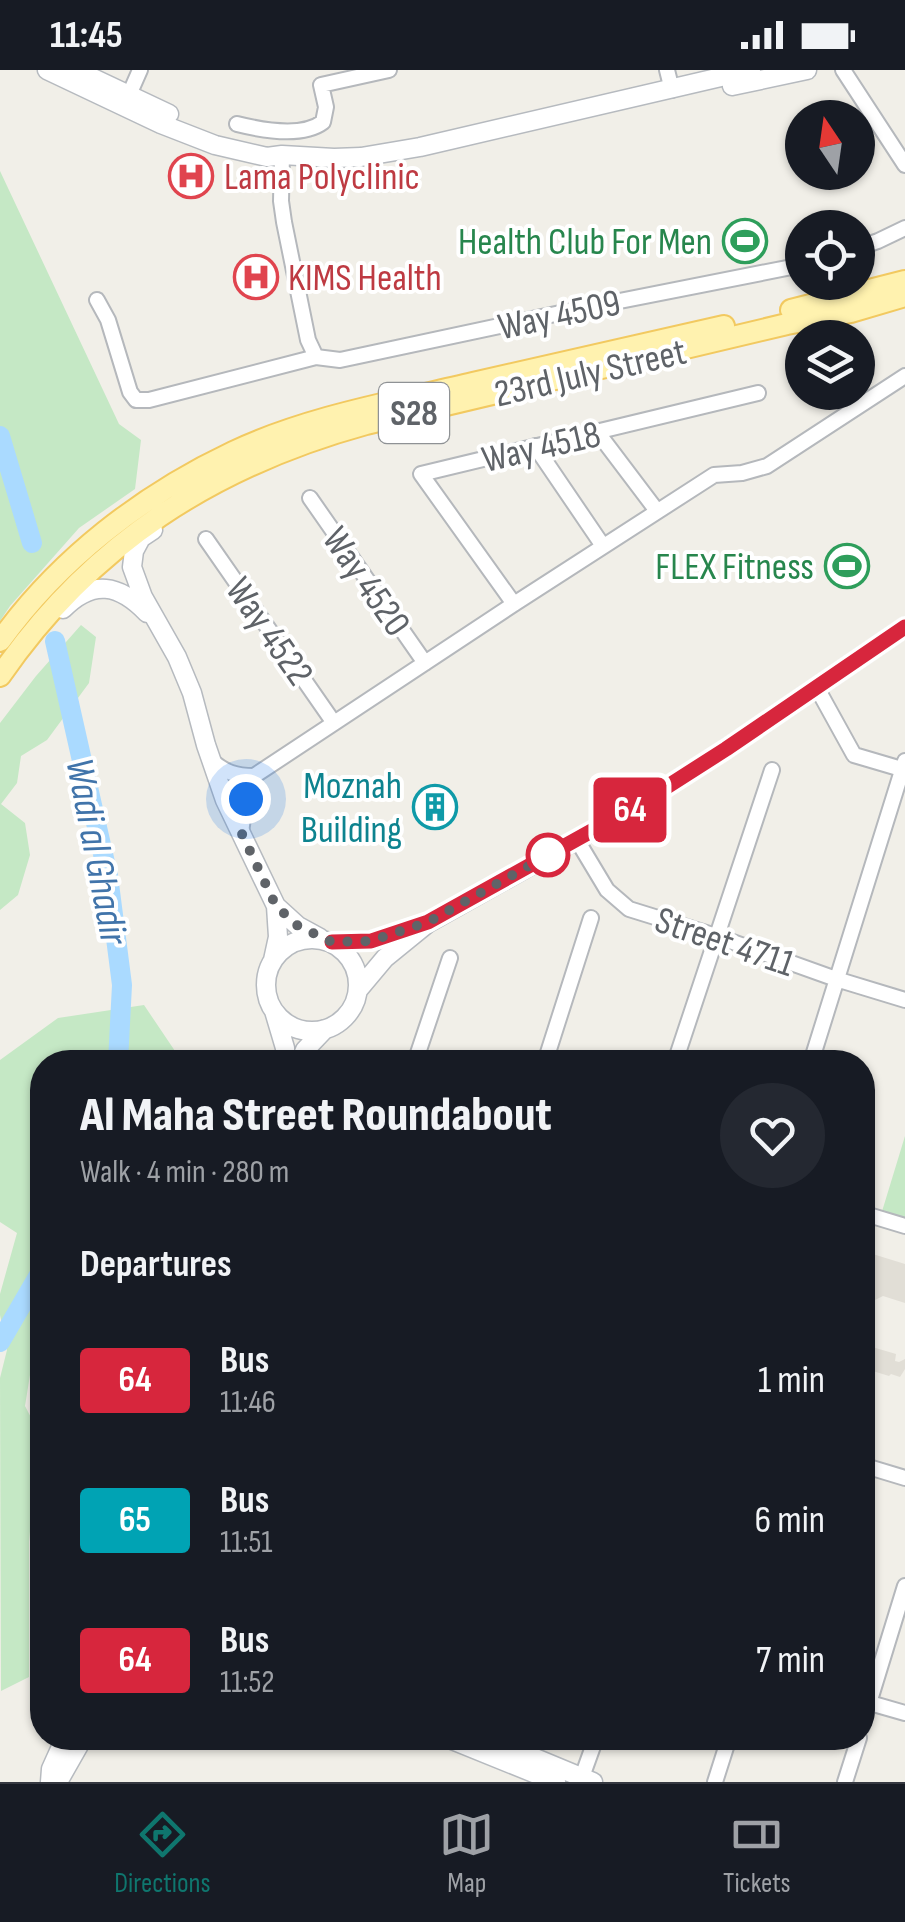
<!DOCTYPE html>
<meta charset="utf-8">
<style>
body{margin:0;font-family:"Sofia Sans Condensed",sans-serif;background:#242831;color:#f1f3f6;height:100vh;display:flex;flex-direction:column;font-size:38px;white-space:nowrap}
*{box-sizing:border-box;margin:0}
p{font-size:32px;color:#9ea1a6}
.icon{flex:none;width:55px;height:55px;fill:none;stroke:currentColor;stroke-width:2;stroke-linecap:round;stroke-linejoin:round}
.map{position:relative;flex:1;overflow:hidden}
.side{position:absolute;left:30px;top:980px;width:845px;height:700px;display:flex;flex-direction:column;background:#171b24;border-radius:40px;box-shadow:0 2px 8px #0004}
.side>*{flex:none}
.badge{padding:0 20px;border-radius:8px;font-size:35px;line-height:65px}
.needle{width:65px;rotate:347deg}
.buttons{position:absolute;left:785px;top:30px;display:grid;gap:20px}
.buttons a{display:grid;place-items:center;width:90px;height:90px;border-radius:50%;background:#171b24;box-shadow:0 2px 8px #0004;font-size:50px}
.you{position:absolute;width:50px;height:50px;margin:-25px;border:8px solid #fff;border-radius:50%;background:#1a73e8;box-shadow:0 0 0 15px #1a73e833}
.map>.badge{position:absolute;translate:-50% -50%;box-shadow:0 0 0 5px #fff}
h2{padding:0 50px;font-size:38px;line-height:90px}
.round{display:grid;place-items:center;flex:none;width:105px;height:105px;border-radius:52px;background:#242831}
.summary{display:flex;align-items:center;justify-content:space-between;height:170px;padding:0 50px}
h1{font-size:48px;font-weight:800;line-height:75px}
ul{padding:0;list-style:none}
li{display:flex;align-items:center;gap:30px;height:140px;padding:0 50px}
li div{flex:1}
li b{display:block;font-size:38px}
li em{font-style:normal}
li .badge{min-width:110px;font-weight:700;text-align:center}
.status{display:flex;justify-content:space-between;align-items:center;height:70px;padding:0 50px;background:#171b24;direction:ltr}
.status svg{height:28px;fill:currentColor}
.dock{display:flex;justify-content:space-around;align-items:center;height:140px;border-top:2px solid #363941;background:#171b24;font-size:28px;color:#9ea1a6}
.dock a{display:grid;justify-items:center;gap:5px}
.dock .on{color:#0f766e}
.map>svg:first-child{display:block}
.education{fill:#e1ded6}
.green{fill:#c5e8c5}
.lines{fill:none;stroke-linecap:round;stroke-linejoin:round}
.river{stroke:#aadaff;stroke-width:20}
.street-casing{stroke:#b5b8bc;stroke-width:18}
.secondary-casing{stroke:#b6babf;stroke-width:21}
.primary-casing{stroke:#f2c960;stroke-width:24}
.street{stroke:#fff;stroke-width:14}
.secondary{stroke:#fff;stroke-width:18}
.primary{stroke:#fff2af;stroke-width:20}
.line-casing{stroke:#fff;stroke-width:22}
.line{stroke:#d7263d;stroke-width:15}
.walk{stroke:#5f6368;stroke-width:10;stroke-dasharray:0 18}
.stop-dot{fill:#fff;stroke:#d7263d;stroke-width:5}
.labels{text-anchor:middle;stroke-width:8;stroke-linejoin:round;paint-order:stroke}
.shield{fill:#fff;stroke:#8f9295;stroke-width:2.5}
.shield-label{font-size:35px;font-weight:bold;fill:#5f6368}
.health-label{font-size:38px;fill:#be3a42;stroke:#fff;text-anchor:start}
.leisure-label{font-size:38px;fill:#27864d;stroke:#fff;text-anchor:end}
.street-label{font-size:38px;fill:#5f6368;stroke:#fff}
.culture-label{font-size:38px;fill:#0d838f;stroke:#fff;text-anchor:end}
.water-label{font-size:40px;font-style:italic;fill:#4174aa;stroke:#fff}
</style>
<div class="status"><b>11:45</b><svg viewBox="0 0 49 12"><path d="M0 12V9h3v3zM5 12V6h3v6zM10 12V3h3v9zM15 12V0h3v12zM26 1h20v11H26zM47 4h2v5h-2z"/></svg></div>
<div class="map">
<svg width="905" height="1712" viewBox="0 0 905 1712">
<rect width="100%" height="100%" fill="#f1efe8"/>
<path class="education" d="M 863,1181 L 905,1194 L 905,1233 L 883,1226 L 875,1230 L 874,1235 L 863,1231 Z
M 862,1274 L 896,1284 L 895,1291 L 899,1292 L 905,1289 L 905,1299 L 900,1307 L 891,1304 L 889,1306 L 863,1298 Z"/>
<path class="green" d="M 0,101 L 119,354 L 141,370 L 135,419 L 79,458 L 10,536 L 0,551 Z
M 81,555 L 96,567 L 89,613 L 47,670 L 21,686 L 17,713 L 1,734 L 25,753 L 30,785 L 18,825 L 0,840 L 0,653 L 36,606 Z
M 144,935 L 175,981 L 170,992 L 42,992 L 42,1275 L 34,1280 L 25,1336 L 39,1363 L 29,1472 L 29,1607 L 1,1621 L 0,1308 L 7,1280 L 0,1245 L 0,1224 L 17,1163 L 0,1152 L 0,990 L 58,948 Z
M 905,1066 L 905,1156 L 880,1148 Z"/>
<g class="lines">
<path class="river" d="M 0,366 L 32,473
M 55,571 L 108,806 L 122,915 L 118,992
M 0,1272 L 42,1200"/>
<defs>
<path id="street" d="M 667,0 L 672,20
M 843,0 L 905,95
M 129,25 L 140,0
M 237,54 C 261,60 302,68 323,52 L 326,37 L 321,15 L 389,0
M 282,85 L 281,131 L 284,152 L 308,270 L 316,287
M 858,178 L 878,171 L 905,158
M 97,230 L 108,250 L 130,322 L 136,330 L 149,330 L 316,287 L 340,290 L 579,239 L 802,195
M 598,363 L 657,441
M 535,376 L 603,476
M 310,428 L 425,593
M 206,469 L 334,653
M 514,534 L 421,404 L 758,323
M 817,618 L 854,685 L 905,700
M 212,691 C 224,702 236,706 254,706 L 246,729 L 241,762
M 225,730 L 254,706 L 514,534 L 714,405 L 742,403 L 767,396 L 905,306
M 577,770 L 607,820 L 629,839 L 716,866 L 836,909 L 905,930
M 415,992 L 450,888
M 545,992 L 591,848
M 675,992 L 772,700
M 811,992 L 905,691
M 862,1143 L 905,1156
M 862,1395 L 905,1408
M 863,1631 L 905,1643
M 862,1656 L 905,1516
M 582,1707 L 596,1668
M 715,1712 L 729,1668
M 845,1712 L 859,1668"/>
<path id="secondary" d="M 47,0 L 161,54 L 215,75 L 267,87 L 282,85 L 334,88 L 361,87 L 420,77 L 751,0
M 76,0 L 169,44
M 732,16 L 807,0
M 153,460 L 141,468 L 134,481 L 132,497 L 143,527 L 177,587 L 192,623 L 206,675 L 225,730 L 276,836 L 278,867 L 273,890
M 63,539 C 93,509 119,514 147,543
M 276,836 L 298,856 L 320,868
M266 915a46 46 0 1 1 92 0a46 46 0 1 1-92 0Z
M 332,872 L 371,871 L 418,856
M 359,919 L 385,888 L 428,853 L 640,734 L 726,679 L 905,557
M 274,941 L 285,978 L 285,992
M 300,992 L 305,980 L 325,959
M 447,1668 L 556,1712
M 487,1668 L 593,1712
M 50,1712 L 51,1699 L 65,1668
M 58,1712 L 83,1668"/>
<path id="primary" d="M 791,240 L 905,211
M 0,571 C 59,489 142,425 233,382 C 307,347 393,332 473,313 C 556,294 640,275 724,256
M 0,606 C 91,474 213,396 366,354 L 787,254 L 851,242 L 905,226"/>
</defs>
<use href="#street" class="street-casing"/>
<use href="#secondary" class="secondary-casing"/>
<use href="#primary" class="primary-casing"/>
<use href="#street" class="street"/>
<use href="#secondary" class="secondary"/>
<use href="#primary" class="primary"/>
</g>
<g class="lines">
<defs>
<path id="line" d="M 332,872 L 371,871 L 428,852 L 640,734 L 726,679 L 905,557"/>
</defs>
<use href="#line" class="line-casing"/>
<use href="#line" class="line"/>
<path class="walk" d="M 246,729 L 241,762 L 276,836 L 298,856 L 332,872 L 371,871 L 428,852 L 563,777 L 548,785"/>
</g>
<defs>
<symbol id="hospital-ring" viewBox="-11 -11 22 22"><circle r="9.5" fill="#fff" stroke="#e0444e" stroke-width="1.5"/><path d="M-5-5h3v3.5h4V-5h3V5h-3V1.5h-4V5h-3Z" fill="#e0444e"/></symbol>
<symbol id="stadium-ring" viewBox="-11 -11 22 22"><circle r="9.5" fill="#fff" stroke="#2e9e5b" stroke-width="1.5"/><path d="M0-5a6.5 5 0 1 0 0 10a6.5 5 0 1 0 0-10ZM-3.5-1.8h7v3.6h-7Z" fill="#2e9e5b"/></symbol>
<symbol id="building-ring" viewBox="-11 -11 22 22"><circle r="9.5" fill="#fff" stroke="#0f9aa8" stroke-width="1.5"/><path d="M-4-6H4V6H1V3H-1V6H-4ZM-2.5-4.3h1.7v1.8h-1.7ZM.8-4.3h1.7v1.8H.8ZM-2.5-1h1.7V.8h-1.7ZM.8-1h1.7V.8H.8Z" fill="#0f9aa8"/></symbol>
</defs>
<g fill-rule="evenodd">
<use href="#hospital-ring" x="166" y="81" width="50" height="50"/>
<use href="#stadium-ring" x="720" y="146" width="50" height="50"/>
<use href="#hospital-ring" x="231" y="182" width="50" height="50"/>
<use href="#stadium-ring" x="822" y="471" width="50" height="50"/>
<use href="#building-ring" x="410" y="712" width="50" height="50"/>
</g>
<circle class="stop-dot" cx="548" cy="785" r="20"/>
<g class="labels">
<rect class="shield" x="379" y="313" width="70" height="60" rx="8"/>
<g class="shield-label">
<text x="414" y="355">S28</text>
</g>
<g class="health-label">
<text x="224" y="119">Lama Polyclinic</text>
<text x="288" y="220">KIMS Health</text>
</g>
<g class="leisure-label">
<text x="712" y="184">Health Club For Men</text>
<text x="814" y="509">FLEX Fitness</text>
</g>
<g class="street-label">
<text transform="translate(559 244) rotate(-12)" y="13">Way 4509</text>
<text transform="translate(590 302) rotate(-13)" y="13">23rd July Street</text>
<text transform="translate(541 376) rotate(-13)" y="13">Way 4518</text>
<text transform="translate(367 511) rotate(55)" y="13">Way 4520</text>
<text transform="translate(270 561) rotate(55)" y="13">Way 4522</text>
<text transform="translate(725 871) rotate(19)" y="13">Street 4711</text>
</g>
<g class="culture-label">
<text x="402" y="728">Moznah<tspan x="402" dy="44">Building</tspan></text>
</g>
<g class="water-label">
<text transform="translate(98 781) rotate(79)" y="14">Wadi al Ghadir</text>
</g>
</g>
</svg>
<div class="buttons">
<a><svg class="needle" viewBox="-14 -14 28 28"><path d="M0-13l5 13h-10z" fill="#e53935"/><path d="M0 13l5-13h-10z" fill="#9ea1a6"/></svg></a>
<a><svg class="icon" aria-label="locate" viewBox="0 0 24 24"><circle cx="12" cy="12" r="6"/><path d="M12 2v4M12 18v4M2 12h4M18 12h4"/></svg></a>
<a><svg class="icon" aria-label="layers" viewBox="0 0 24 24"><path d="M12 4l9 5-9 5-9-5zM3 14l9 5 9-5"/></svg></a>
</div>
<div class="you" style="left:246px;top:729px"></div>
<b class="badge" style="left:630px;top:740px;background:#d7263d;color:#fff">64</b>
<section class="side">
<div class="summary"><div><h1>Al Maha Street Roundabout</h1><p>Walk · 4 min · 280 m</p></div><a class="round"><svg class="icon" aria-label="heart" viewBox="0 0 24 24"><path d="M12 20l-8-8c-3-5 5-10 8-4 3-6 11-1 8 4z"/></svg></a></div>
<h2>Departures</h2>
<ul>
<li><span class="badge" style="background:#d7263d;color:#fff">64</span><div><b>Bus</b><p>11:46</p></div><em>1 min</em></li>
<li><span class="badge" style="background:#00a3b4;color:#fff">65</span><div><b>Bus</b><p>11:51</p></div><em>6 min</em></li>
<li><span class="badge" style="background:#d7263d;color:#fff">64</span><div><b>Bus</b><p>11:52</p></div><em>7 min</em></li>
</ul>
</section>
</div>
<nav class="dock">
<a class="on"><svg class="icon" aria-label="directions" viewBox="0 0 24 24"><path d="M12 3l9 9-9 9-9-9zM9 14v-3h6M13 9l2 2-2 2"/></svg>Directions</a>
<a><svg class="icon" aria-label="map" viewBox="0 0 24 24"><path d="M3 6l6-2 6 2 6-2v14l-6 2-6-2-6 2zM9 4v14M15 6v14"/></svg>Map</a>
<a><svg class="icon" aria-label="tickets" viewBox="0 0 24 24"><path d="M3 7h18v10H3zM15 7v10"/></svg>Tickets</a>
</nav>
